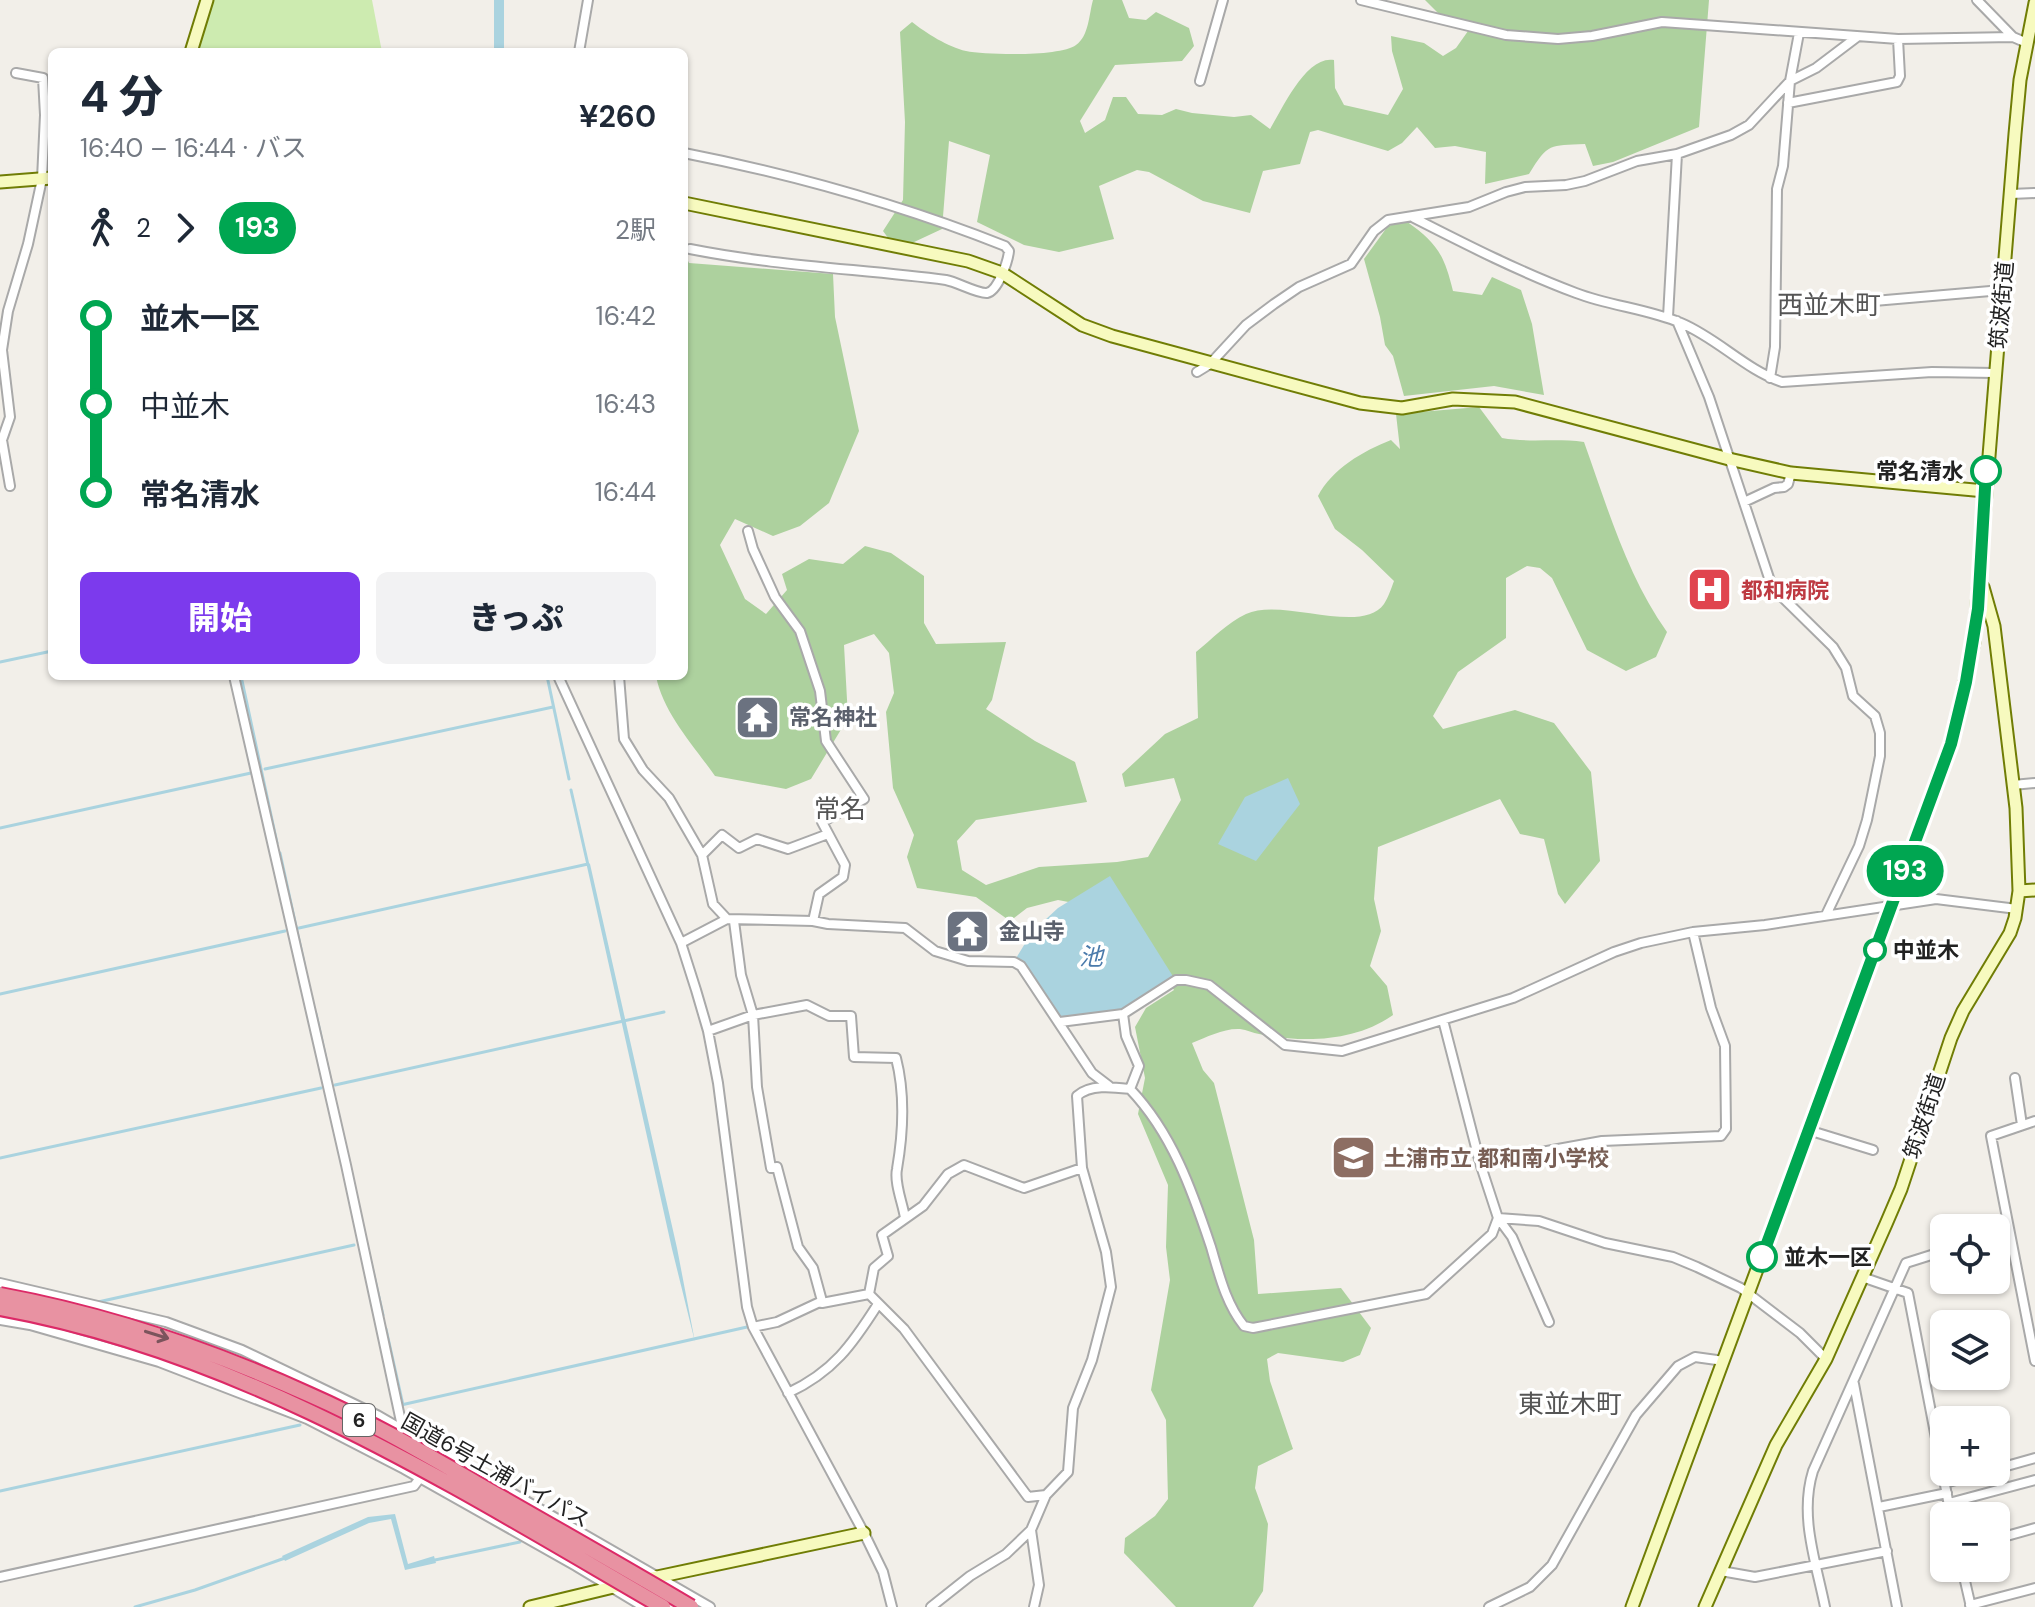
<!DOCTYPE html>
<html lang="ja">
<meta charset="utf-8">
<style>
body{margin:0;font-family:"DM Sans","Noto Sans JP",sans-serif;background:#f2f2f3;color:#1f2937;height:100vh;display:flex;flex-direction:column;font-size:30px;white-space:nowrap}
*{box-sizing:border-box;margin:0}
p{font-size:26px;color:#747a83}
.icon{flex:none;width:44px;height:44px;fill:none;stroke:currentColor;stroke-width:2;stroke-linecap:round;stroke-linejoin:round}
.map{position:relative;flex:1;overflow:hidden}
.panel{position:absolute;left:48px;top:48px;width:640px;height:632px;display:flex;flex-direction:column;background:#fff;border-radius:12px;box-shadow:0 2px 6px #0004}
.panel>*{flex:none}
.badge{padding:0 16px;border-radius:26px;font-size:28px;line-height:52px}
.fabs{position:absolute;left:1930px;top:1214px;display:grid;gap:16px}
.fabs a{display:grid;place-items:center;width:80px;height:80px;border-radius:12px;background:#fff;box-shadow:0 2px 6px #0004;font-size:40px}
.map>.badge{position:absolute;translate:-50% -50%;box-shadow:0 0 0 4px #fff}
.legs{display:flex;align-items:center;gap:12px;height:88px;padding:0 32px;font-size:26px}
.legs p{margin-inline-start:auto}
.headline{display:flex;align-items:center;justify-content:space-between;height:136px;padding:0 32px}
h1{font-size:44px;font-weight:800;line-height:60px}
.primary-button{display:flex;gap:16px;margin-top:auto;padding:16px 32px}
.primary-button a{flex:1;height:92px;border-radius:12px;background:#7c3aed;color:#fff;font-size:32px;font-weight:800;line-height:92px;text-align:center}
.primary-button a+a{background:#f2f2f3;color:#1f2937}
ul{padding:0 32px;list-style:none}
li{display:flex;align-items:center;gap:28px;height:88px;font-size:30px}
li i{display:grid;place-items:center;width:12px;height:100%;margin:0 10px;background:currentColor}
li i::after{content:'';width:20px;height:20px;margin:-10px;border:6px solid;border-radius:50%;background:#fff}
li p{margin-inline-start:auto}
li:first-child i{background:linear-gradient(#0000 50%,currentColor 0)}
li:last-child i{background:linear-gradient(currentColor 50%,#0000 0)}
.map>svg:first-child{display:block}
.grass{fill:#cdebb0}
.forest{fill:#add19e}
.water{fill:#aad3df}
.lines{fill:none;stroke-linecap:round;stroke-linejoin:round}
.stream{stroke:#aad3df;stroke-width:3}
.canal{stroke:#aad3df;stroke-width:10}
.street-casing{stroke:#a9a9a9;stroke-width:12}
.secondary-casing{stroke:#707d05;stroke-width:15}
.street{stroke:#fff;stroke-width:8}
.secondary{stroke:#f7fabf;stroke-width:11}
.highway-bridge-casing{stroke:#dc2a67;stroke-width:18;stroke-linecap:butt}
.highway-bridge{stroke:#e892a2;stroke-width:14}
.oneway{stroke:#7b545c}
.line-1-casing{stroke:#fff;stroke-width:18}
.line-1{stroke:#00a651;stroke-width:12}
.stop-1-dot{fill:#fff;stroke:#00a651;stroke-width:4}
.labels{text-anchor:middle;stroke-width:7;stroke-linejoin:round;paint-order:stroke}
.shield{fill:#fff;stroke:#646464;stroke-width:2}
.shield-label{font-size:20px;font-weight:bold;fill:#222}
.street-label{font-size:22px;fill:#222;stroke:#fff}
.stop-label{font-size:22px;font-weight:bold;fill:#222;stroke:#fff;text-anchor:start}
.health-label{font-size:22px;font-weight:bold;fill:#be3a42;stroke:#fff;text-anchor:start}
.worship-label{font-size:22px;font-weight:bold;fill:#5b616d;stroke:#fff;text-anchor:start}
.education-label{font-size:22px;font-weight:bold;fill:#785e54;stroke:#fff;text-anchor:start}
.water-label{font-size:24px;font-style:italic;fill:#4a7aab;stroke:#fff}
.quarter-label{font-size:26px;fill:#555;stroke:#fff}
</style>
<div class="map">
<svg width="2035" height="1607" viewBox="0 0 2035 1607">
<rect width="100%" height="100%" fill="#f2efe9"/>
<path class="grass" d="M 214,0 L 372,0 L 382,52 L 196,52 Z"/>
<path class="forest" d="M 1093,0 L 1122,0 L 1129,18 L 1146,20 L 1156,12 L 1189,28 L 1194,46 L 1182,61 L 1115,65 L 1080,121 L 1085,133 L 1105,120 L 1113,97 L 1126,97 L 1138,114 L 1162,115 L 1176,109 L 1192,113 L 1234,117 L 1251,115 L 1270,129 C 1283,108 1306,55 1334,60 L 1335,88 L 1344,105 L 1388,115 L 1403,89 L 1392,51 L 1391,36 L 1424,43 L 1443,56 L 1456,48 L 1473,24 L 1441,16 L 1425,0 L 1709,0 L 1699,127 L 1613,162 L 1593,166 L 1585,144 C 1549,146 1549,142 1529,174 L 1485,184 L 1486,152 L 1455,146 L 1435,148 L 1417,127 L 1402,143 L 1388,151 L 1318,130 L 1310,132 L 1300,164 L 1263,171 L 1250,213 L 1203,201 L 1149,172 L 1137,170 L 1099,186 L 1114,239 L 1059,252 L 1024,245 L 977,222 L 990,155 L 949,141 L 942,229 L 897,250 L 883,231 L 903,200 L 905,122 L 900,32 L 912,22 C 926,33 948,47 966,51 C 986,55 1060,57 1076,45 C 1089,36 1089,14 1093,0 Z
M 1406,221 C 1437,243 1444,254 1453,291 L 1482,295 L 1492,277 L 1521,290 L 1532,324 L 1544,395 L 1494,386 L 1404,396 L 1393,356 L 1385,345 L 1380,317 L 1364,259 L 1388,226 Z
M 684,252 L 689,263 L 833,274 L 835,317 L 859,431 L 829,503 L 800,526 L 773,536 L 735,519 L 720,545 L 745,599 L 766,614 L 787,590 L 782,574 L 809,559 L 843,564 L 865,546 L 891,553 L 924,576 L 924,623 L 936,644 L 1006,642 L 992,700 L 986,709 L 1035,741 L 1075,762 L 1087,802 L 976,820 L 957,841 L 962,870 L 986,885 L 1039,867 L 1117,862 L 1148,857 L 1181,800 L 1174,778 L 1125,787 L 1122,774 L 1165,734 L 1198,718 L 1196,652 C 1211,640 1228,622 1246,614 C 1282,597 1361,636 1384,604 C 1388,598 1391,589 1394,581 L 1362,550 L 1335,529 L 1318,496 C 1332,469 1363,451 1391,440 L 1400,449 L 1396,414 L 1479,407 L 1502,438 C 1529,443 1556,438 1584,442 C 1607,506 1627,576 1667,632 L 1656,657 L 1626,671 L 1587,650 L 1552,578 L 1540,568 L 1527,566 L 1506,578 L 1506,638 L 1458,672 L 1433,716 L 1443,729 L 1515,710 L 1554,723 L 1591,772 L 1600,861 L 1565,904 L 1558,894 L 1544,839 L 1520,834 L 1500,799 L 1378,847 L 1374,899 L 1381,931 L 1370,966 L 1387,986 L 1393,1015 C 1355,1042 1303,1043 1259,1034 C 1253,1033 1247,1030 1240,1029 C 1224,1028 1207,1037 1192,1043 L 1203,1070 L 1214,1083 L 1254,1240 L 1258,1294 L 1341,1288 L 1371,1328 L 1360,1355 L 1343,1362 L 1278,1353 L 1267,1359 L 1270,1381 L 1293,1449 L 1258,1466 L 1255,1488 L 1268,1524 L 1263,1591 L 1253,1607 L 1176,1607 L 1124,1553 L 1125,1538 L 1155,1516 L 1168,1499 L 1166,1420 L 1151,1390 L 1170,1280 L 1166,1247 L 1168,1185 L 1138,1114 L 1145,1078 L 1135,1027 L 1146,1008 L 1174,990 L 1149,953 L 1100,908 L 1058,900 L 1027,908 L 1010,921 L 976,897 L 917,888 L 907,857 L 914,835 L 893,788 L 886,712 L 894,693 L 889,653 L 874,634 L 844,645 L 848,718 L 811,779 L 786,789 L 715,776 C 694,746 663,713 656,676 L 684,676 Z"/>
<path class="water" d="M 1288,778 L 1300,804 L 1256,861 L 1218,844 L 1245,797 Z
M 586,862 L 590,864 L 677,1248 L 695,1342 L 672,1249 Z
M 1110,876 L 1174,978 L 1123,1012 L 1062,1020 L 1023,964 L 1015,960 L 1032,932 L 1058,908 Z
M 395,1514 L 408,1564 L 434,1556 L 436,1563 L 405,1570 L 391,1519 L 369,1523 L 285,1561 L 282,1556 L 368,1517 Z"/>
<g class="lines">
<path class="stream" d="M 0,662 L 52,651
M 241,676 L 277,843
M 547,676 L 569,779
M 265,769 L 553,707
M 571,790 L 588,865
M 0,828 L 251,773
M 280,853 L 304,963
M 299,928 L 588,864
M 0,994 L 285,931
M 316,1014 L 335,1100
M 335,1085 L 664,1012
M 0,1158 L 321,1088
M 367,1245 L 383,1315
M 98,1302 L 354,1245
M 386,1329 L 403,1405
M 401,1405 L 747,1327
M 0,1491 L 300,1425
M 435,1560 L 520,1542
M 135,1607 L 195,1590 L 285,1558"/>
<path class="canal" d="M 499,0 L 499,52"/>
<defs>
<path id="street" d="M 1361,0 L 1506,35 L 1558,39 L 1592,36 L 1662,22 L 1898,39 L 2013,37 L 2027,43
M 1977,0 L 2013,37
M 579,52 L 588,0
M 1200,81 L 1223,0
M 1788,103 L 1897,82 L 1900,76 L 1898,39
M 684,153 C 791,174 904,206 1005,246 L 1009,251 C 1008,261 998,291 987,293 C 978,294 957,282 946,280 C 861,269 775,266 690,249
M 2011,194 L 2035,193
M 1414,218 C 1467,245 1520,272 1576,293 C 1610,306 1648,309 1681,323 C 1717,338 1746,370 1782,382 L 1932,372 L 1995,373
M 1874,301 L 2002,290
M 1668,317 L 1677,154
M 1677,321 L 1709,397 L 1772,587 L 1833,647 L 1846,668 L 1853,696 L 1875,716 L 1880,733 L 1880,756 L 1867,820 L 1859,846 L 1826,915
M 1197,372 L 1210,364 L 1246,325 L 1274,304 L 1299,287 L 1351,264 L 1374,231 L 1388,220 L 1469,207 L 1506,192 L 1525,187 L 1566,185 L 1585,181 L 1637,161 L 1677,154 L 1731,135 L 1749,125 L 1790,81 L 1816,68 L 1857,37
M 1770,378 L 1775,347 L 1777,189 L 1783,166 L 1790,81 L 1799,33
M 10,486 L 2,440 L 10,417 L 2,350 L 8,311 L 28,244 L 42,179 L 45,115 L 43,78 L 16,73
M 1744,502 L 1774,488 L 1784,487 L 1788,484 L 1791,473
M 748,531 L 753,549 L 775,597 L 800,631 L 820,691 L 826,741 L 864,799 L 822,822 L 845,865 L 843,877 L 819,894 L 813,921
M 234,676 L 346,1165 L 403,1431 L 420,1478
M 558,676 L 681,943 L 696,990 L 708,1031 L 718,1083 L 747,1307 L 753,1327 L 864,1533 L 883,1572 L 892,1607
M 619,676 L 624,739 L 643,770 L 669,798 L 702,855 L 713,904 L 727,919 L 813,921 L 828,924 L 905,928 L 935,951 L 968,961 L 1014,962 L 1021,966 L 1092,1073 L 1109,1086
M 2013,785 L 2035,783
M 702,855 L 722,835 L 739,848 L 757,839 L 788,849 L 828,834
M 734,921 L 741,975 L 753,1015 L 757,1087 L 771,1168 L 777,1167 L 798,1247 L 813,1268 L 822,1301
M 681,943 L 727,919
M 1123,1014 L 1126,1036 L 1139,1066 L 1130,1089
M 1443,1020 L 1480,1163 L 1498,1218 L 1512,1237 L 1549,1322
M 1060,1022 L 1123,1014 L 1176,980 L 1186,980 L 1209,985 L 1285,1045 L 1342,1051 L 1513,998 L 1614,952 L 1641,943 L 1693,932 L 1765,925 L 1936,899 L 2017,909
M 708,1031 L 753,1015 L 807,1005 L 829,1016 L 851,1016 L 854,1057 L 896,1058 C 905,1093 903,1134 897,1169 C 894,1183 903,1204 905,1218
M 2015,1078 L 2022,1125
M 2035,1121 L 1991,1136 L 2035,1361
M 1808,1130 L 1873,1150
M 1480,1163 L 1602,1141 L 1721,1136 L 1726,1129 L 1725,1046 L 1711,1008 L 1693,932
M 1498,1218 L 1539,1221 L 1605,1243 L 1673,1257 L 1697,1267 L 1741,1288 L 1800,1333 L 1826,1359
M 1862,1277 L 1908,1293 L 1951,1516
M 0,1283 L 166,1322 L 242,1350 L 377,1415 L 710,1607
M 869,1294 L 904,1329 L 1028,1497 L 1046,1495 L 1068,1472 L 1073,1408 L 1092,1360 L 1111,1287 L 1106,1252 L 1082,1168 L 1077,1096 C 1090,1084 1113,1087 1130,1089 C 1172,1133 1192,1190 1211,1247 C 1219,1274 1226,1304 1244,1326 L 1253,1328 L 1426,1294 L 1492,1234 L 1498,1218
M 869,1294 L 874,1268 L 888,1256 L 882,1235 L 923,1206 L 948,1174 L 964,1165 L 1024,1188 L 1082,1168
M 0,1320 L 30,1325 L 159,1362 L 307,1419 L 404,1469 L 576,1566 L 644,1607
M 753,1327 L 777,1322 L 822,1301 L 822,1303 L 869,1294
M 1854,1384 L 1897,1607
M 788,1393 C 833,1372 852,1345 878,1304
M 1996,1469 L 2035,1458
M 1945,1483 L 1985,1472
M 1949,1503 L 2035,1480
M 1879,1507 L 1947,1493
M 1996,1539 L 2035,1528
M 1962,1568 L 1971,1607
M 1721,1571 L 1755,1577 L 1887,1551
M 0,1577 L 414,1486 L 420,1478
M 1970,1605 L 2035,1588
M 931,1607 L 970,1576 L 1006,1554 L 1031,1530
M 1034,1607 L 1039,1585 L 1031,1530 L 1046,1495
M 1489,1607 L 1530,1587 L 1552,1565 L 1636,1415 L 1678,1366 L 1695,1357 L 1724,1361
M 1825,1607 C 1816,1562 1799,1516 1813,1471 L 1906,1263 L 1944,1251"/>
<path id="secondary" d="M 191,52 L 207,0
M 0,182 L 52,178
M 684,203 L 968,261 L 1002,273 L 1082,325 L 1112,336 L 1360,403 L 1402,408 L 1453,399 L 1515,402 L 1729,459 L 1791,473 L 1985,491
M 2019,891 L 2035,890
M 643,1580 L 864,1533
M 530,1607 L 626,1584
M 1632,1607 L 1926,813 L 1951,744 L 1974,642 L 2015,134 L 2020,80 L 2035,3
M 1705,1607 L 1776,1445 L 1826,1359 L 1886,1224 L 1901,1189 L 1951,1038 L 1963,1011 L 2010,933 L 2015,918 L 2019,891 L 2016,808 L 1994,626 L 1983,587"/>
</defs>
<use href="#street" class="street-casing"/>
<use href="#secondary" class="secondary-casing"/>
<use href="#street" class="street"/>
<use href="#secondary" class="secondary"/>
<defs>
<path id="highway-bridge" d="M 0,1295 C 108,1315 211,1350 310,1395 C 367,1420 422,1452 476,1483 C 548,1524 620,1565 691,1607
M 0,1308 C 244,1352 452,1485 663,1607"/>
</defs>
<use href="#highway-bridge" class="highway-bridge-casing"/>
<use href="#highway-bridge" class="highway-bridge"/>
</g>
<defs><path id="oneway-shaft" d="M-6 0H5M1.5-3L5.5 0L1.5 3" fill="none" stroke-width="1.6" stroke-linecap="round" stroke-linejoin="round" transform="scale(2)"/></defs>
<use class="oneway" href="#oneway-shaft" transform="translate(157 1335) rotate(17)"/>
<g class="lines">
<defs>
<path id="line-1" d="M 1762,1257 L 1951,744 L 1966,682 L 1978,609 L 1986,471"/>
</defs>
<use href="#line-1" class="line-1-casing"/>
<use href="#line-1" class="line-1"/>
</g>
<defs>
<symbol id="hospital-square" viewBox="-11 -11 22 22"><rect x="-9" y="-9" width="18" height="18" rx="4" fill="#e0444e" stroke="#fff"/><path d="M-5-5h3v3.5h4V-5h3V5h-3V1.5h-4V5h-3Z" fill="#fff"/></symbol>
<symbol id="temple-square" viewBox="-11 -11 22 22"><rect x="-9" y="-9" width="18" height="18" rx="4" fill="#6b7280" stroke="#fff"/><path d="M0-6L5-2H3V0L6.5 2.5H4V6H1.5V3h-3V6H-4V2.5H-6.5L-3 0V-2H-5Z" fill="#fff"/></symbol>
<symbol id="school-square" viewBox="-11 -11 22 22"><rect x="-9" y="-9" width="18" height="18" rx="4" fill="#8d6e63" stroke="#fff"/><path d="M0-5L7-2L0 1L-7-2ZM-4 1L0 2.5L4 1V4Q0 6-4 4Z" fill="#fff"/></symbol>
</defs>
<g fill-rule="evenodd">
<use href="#hospital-square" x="1684" y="564" width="51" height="51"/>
<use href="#temple-square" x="732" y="692" width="51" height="51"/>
<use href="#temple-square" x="942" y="906" width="51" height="51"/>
<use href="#school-square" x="1328" y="1132" width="51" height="51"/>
</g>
<g class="stop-1-dot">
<circle cx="1986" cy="471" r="14"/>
<circle cx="1875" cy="950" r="10"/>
<circle cx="1762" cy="1257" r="14"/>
</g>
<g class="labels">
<rect class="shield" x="343" y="1404" width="32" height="32" rx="6"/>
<g class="shield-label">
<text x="359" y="1427">6</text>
</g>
<g class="street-label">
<text transform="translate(2001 305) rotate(-85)" y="8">筑波街道</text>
<text transform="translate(1924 1116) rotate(-72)" y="8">筑波街道</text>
<text transform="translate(496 1470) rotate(29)" y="8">国道6号土浦バイパス</text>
</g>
<g class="stop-label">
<text x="1964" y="479" text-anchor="end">常名清水</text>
<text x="1893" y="958">中並木</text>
<text x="1784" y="1265">並木一区</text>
</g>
<g class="health-label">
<text x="1741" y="598">都和病院</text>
</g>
<g class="worship-label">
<text x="789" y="725">常名神社</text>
<text x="999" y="939">金山寺</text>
</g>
<g class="education-label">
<text x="1384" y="1166">土浦市立 都和南小学校</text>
</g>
<g class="water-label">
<text x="1091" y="965">池</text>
</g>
<g class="quarter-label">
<text x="1829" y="314">西並木町</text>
<text x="840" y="818">常名</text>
<text x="1570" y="1413">東並木町</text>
</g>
</g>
</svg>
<div class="fabs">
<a><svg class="icon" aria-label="locate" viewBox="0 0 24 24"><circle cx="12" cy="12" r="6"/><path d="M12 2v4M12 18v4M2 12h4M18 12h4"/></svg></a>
<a><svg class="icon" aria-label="layers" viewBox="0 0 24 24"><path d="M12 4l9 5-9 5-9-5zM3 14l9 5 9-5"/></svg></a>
<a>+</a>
<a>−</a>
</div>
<b class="badge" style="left:1905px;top:871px;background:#00a651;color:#fff">193</b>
<section class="panel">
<div class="headline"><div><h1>4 分</h1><p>16:40 – 16:44 · バス</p></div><b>¥260</b></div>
<div class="legs"><svg class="icon" aria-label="walk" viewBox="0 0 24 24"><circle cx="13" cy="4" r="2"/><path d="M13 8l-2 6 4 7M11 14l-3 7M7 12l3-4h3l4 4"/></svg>2<svg class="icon" aria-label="forward" viewBox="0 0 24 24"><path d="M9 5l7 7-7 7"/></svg><b class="badge" style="background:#00a651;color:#fff">193</b><p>2駅</p></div>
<ul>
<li><i style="color:#00a651"></i><b>並木一区</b><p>16:42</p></li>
<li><i style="color:#00a651"></i><span>中並木</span><p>16:43</p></li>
<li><i style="color:#00a651"></i><b>常名清水</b><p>16:44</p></li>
</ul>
<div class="primary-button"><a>開始</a><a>きっぷ</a></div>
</section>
</div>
